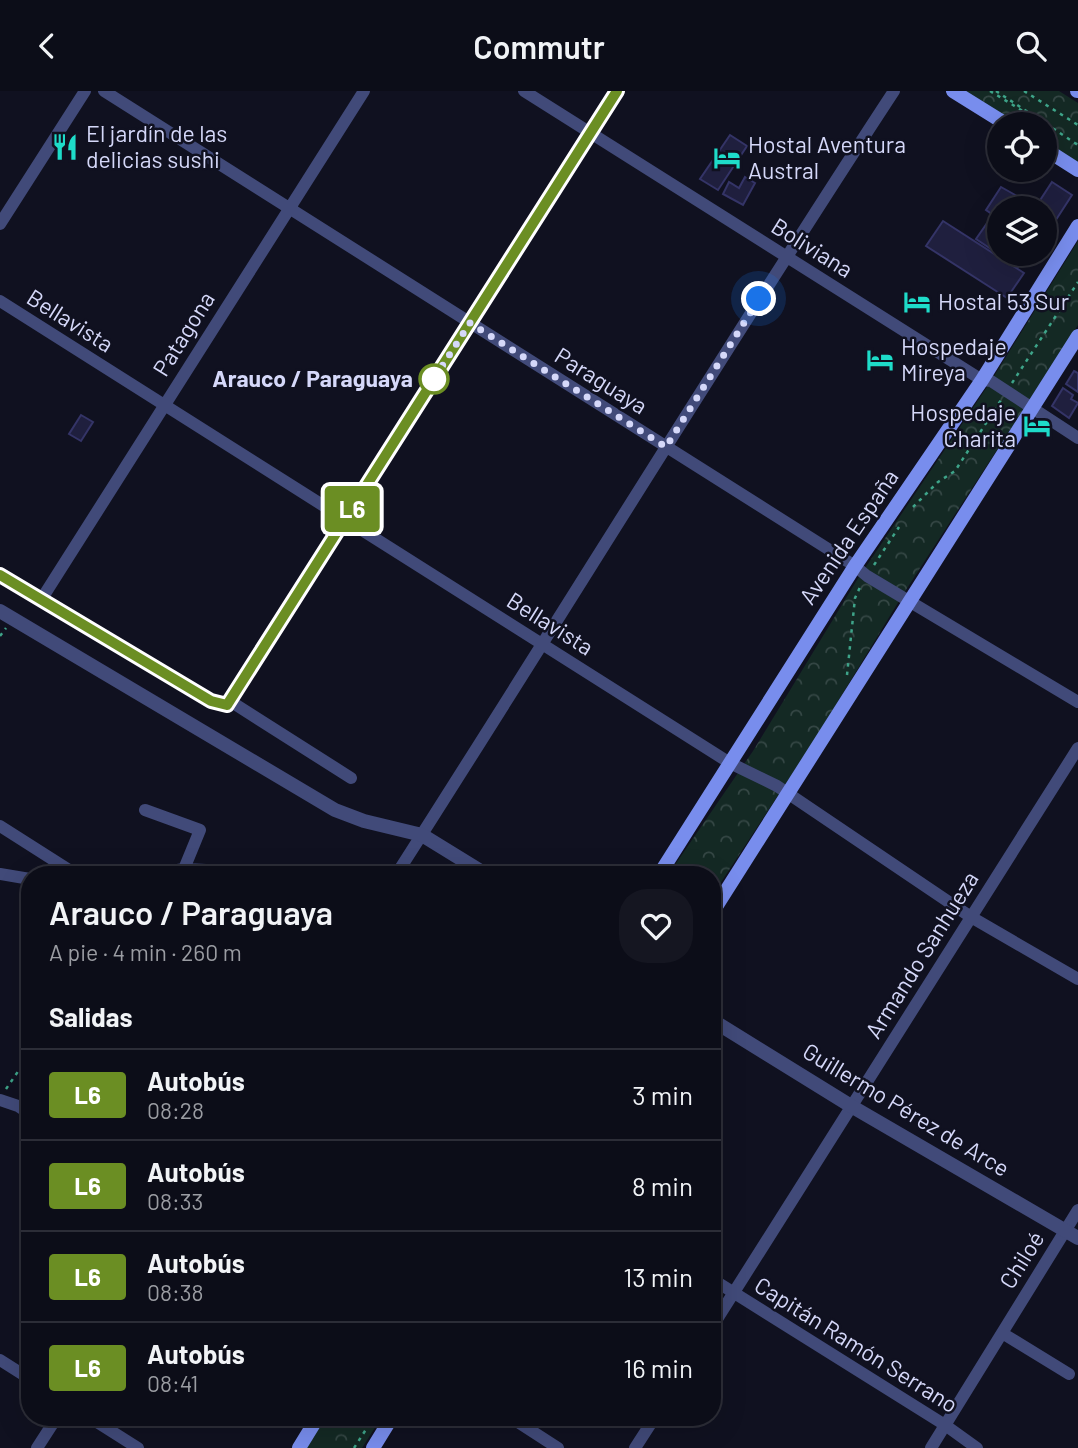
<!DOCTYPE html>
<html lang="es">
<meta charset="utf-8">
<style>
body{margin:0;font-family:Barlow,sans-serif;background:#151621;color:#f1f3f6;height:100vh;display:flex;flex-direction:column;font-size:26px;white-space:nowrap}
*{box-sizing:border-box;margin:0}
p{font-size:23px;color:#9a9ca2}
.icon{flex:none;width:38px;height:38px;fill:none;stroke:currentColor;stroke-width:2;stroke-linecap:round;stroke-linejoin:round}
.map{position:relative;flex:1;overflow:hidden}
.side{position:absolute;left:21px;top:775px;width:700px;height:560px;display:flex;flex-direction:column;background:#0c0d18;border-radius:28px;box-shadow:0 7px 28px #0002,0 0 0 2px #2c2d37}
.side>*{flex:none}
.badge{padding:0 14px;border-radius:5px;font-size:24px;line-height:46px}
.controls{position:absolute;left:987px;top:21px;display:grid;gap:14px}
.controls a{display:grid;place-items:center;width:70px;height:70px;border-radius:50%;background:#0c0d18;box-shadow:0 7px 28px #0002,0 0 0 2px #2c2d37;font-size:35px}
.you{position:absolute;width:35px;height:35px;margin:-18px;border:5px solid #fff;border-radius:50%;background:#1a73e8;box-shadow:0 0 0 10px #1a73e833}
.map>.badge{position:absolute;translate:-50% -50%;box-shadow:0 0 0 4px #fff}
h2{padding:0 28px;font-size:26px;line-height:63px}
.round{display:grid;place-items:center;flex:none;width:74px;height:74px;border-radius:28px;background:#151621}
.overview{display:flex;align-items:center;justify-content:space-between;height:119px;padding:0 28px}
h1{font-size:33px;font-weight:600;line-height:52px}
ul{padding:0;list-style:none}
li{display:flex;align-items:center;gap:21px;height:91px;padding:0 28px;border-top:2px solid #2c2d37}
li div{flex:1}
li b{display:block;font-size:26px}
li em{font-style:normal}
li .badge{min-width:77px;font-weight:700;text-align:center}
header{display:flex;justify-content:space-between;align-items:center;height:91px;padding:0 28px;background:#0c0d18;font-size:32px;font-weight:600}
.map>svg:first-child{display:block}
.forest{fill:url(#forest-crowns)}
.building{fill:#1f1f3e;stroke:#343467;stroke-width:2}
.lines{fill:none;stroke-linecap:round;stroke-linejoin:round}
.path{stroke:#3ea489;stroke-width:2.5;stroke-dasharray:3.5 5;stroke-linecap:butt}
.minor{stroke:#414a79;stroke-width:12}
.tertiary{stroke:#414a79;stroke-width:14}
.secondary{stroke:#788ded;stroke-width:14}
.line-casing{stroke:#fff;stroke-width:16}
.line{stroke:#6b8e23;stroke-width:10}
.walk{stroke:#d5d8f9;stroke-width:7;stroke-dasharray:0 12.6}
.stop-dot{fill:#fff;stroke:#6b8e23;stroke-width:3.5}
.labels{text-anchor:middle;stroke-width:5;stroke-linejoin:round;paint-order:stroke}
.poi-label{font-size:23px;fill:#d5d8f9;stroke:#101120;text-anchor:start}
.street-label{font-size:23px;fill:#d5d8f9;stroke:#101120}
.stop-label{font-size:23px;font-weight:bold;fill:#d5d8f9;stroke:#101120;text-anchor:end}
</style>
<header><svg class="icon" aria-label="back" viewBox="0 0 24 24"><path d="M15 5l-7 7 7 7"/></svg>Commutr<svg class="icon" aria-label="search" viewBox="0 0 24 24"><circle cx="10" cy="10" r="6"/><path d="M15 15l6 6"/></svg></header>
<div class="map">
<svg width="1078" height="1357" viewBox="0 0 1078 1357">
<defs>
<pattern id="forest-crowns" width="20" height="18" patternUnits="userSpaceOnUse" patternTransform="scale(1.75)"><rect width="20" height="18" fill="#142924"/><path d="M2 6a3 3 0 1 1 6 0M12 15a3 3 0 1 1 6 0" fill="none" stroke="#354745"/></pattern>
</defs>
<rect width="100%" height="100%" fill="#101120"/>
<path class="forest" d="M 962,0 L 1059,0 L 1078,12 L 1078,73 L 1045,52 L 1045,33 L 1015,33 Z
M 1078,150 L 1078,234 L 902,505 L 815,648 L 712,805 L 712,784 L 668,784 L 753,660 L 857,489 L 991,290 Z
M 322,1327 L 381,1327 L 362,1357 L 303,1357 Z"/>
<path class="building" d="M 730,44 L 747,55 L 718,99 L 700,88 Z
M 745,86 L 755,92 L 743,114 L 723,103 L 729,91 L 739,97 Z
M 1052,91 L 1072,104 L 1052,135 L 1045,131 L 1045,117 L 1035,117 Z
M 1001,96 L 1017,105 L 1011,115 L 1014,117 L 999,117 L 999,128 L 986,119 Z
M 992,125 L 999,129 L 999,163 L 1027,163 L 1018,176 L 976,148 Z
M 943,130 L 1024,182 L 1007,207 L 926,155 Z
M 1074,280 L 1078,282 L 1078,301 L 1066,293 Z
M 1063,297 L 1073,304 L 1071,308 L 1078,312 L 1069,327 L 1052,315 Z
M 81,324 L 93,331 L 81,350 L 69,343 Z"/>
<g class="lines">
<path class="path" d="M 990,0 L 1026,22
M 996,0 L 1078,54
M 1024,0 L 1078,34
M 1012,292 L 1078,191
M 913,416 L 938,391 L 955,380 L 1001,309
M 874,474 L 899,436
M 0,545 L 6,537
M 847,584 L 855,507 L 861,494
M 6,998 L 30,963
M 354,1357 L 374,1326"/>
<path class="minor" d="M 104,0 L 855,475 L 867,485 L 1078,611
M 524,0 L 982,289 L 991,290 L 1078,347
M 0,133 L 85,0
M 0,210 L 730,672 L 777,695 L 971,826 L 1078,888
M 0,484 L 211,610 L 227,614 L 617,0
M 41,509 L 364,0
M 230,610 L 351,687
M 145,719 L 200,739 L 184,778
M 0,735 L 77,784
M 0,783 L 30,788
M 144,784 L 184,778 L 314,784
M 396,784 C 563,523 724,259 894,0
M 0,1009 L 18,1015 L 30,1023
M 712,1188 L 945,1334 L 977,1357
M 712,1236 L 1078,657
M 1002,1242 L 1069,1283
M 0,1269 L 30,1288
M 89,1326 L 138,1357
M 510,1326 L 558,1357
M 37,1357 L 57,1326
M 635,1357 L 655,1326
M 931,1357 L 1078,1119"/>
<path class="tertiary" d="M 0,520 L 335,719 L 364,730 L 422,744 L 487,784
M 712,929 L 851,1015 L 1078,1147"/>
<path class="secondary" d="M 953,0 L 1006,33
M 1077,0 L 1078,0
M 1045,58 L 1078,79
M 659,784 L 855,475 L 982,289 L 1078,135
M 712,822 L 1078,245
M 299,1357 L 318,1326
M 373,1357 L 392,1326"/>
</g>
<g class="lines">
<defs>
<path id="line" d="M 0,484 L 211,610 L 227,614 L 617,0"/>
</defs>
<use href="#line" class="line-casing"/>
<use href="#line" class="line"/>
<path class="walk" d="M 434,288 L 428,297 L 470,232 L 666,356 L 759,208"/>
</g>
<defs>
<symbol id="restaurant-bare" viewBox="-9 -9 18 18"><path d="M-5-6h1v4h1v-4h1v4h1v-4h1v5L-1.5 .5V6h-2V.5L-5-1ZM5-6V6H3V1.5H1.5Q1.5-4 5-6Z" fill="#1edcc9" stroke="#101120" stroke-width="2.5" paint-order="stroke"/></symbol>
<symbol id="hotel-bare" viewBox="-9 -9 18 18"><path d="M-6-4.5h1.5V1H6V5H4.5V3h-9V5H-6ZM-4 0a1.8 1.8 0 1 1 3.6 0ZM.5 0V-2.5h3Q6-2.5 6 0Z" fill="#1edcc9" stroke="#101120" stroke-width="2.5" paint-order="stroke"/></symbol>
</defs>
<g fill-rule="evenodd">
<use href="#restaurant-bare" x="46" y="37" width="38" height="38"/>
<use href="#hotel-bare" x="708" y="48" width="38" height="38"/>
<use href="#hotel-bare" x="898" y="192" width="38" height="38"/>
<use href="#hotel-bare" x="861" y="250" width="38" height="38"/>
<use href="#hotel-bare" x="1018" y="316" width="38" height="38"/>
</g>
<circle class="stop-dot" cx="434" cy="288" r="14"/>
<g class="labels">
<g class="poi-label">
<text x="86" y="51">El jardín de las<tspan x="86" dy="26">delicias sushi</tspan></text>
<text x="748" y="62">Hostal Aventura<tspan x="748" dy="26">Austral</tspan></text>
<text x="938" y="219">Hostal 53 Sur</text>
<text x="901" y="264">Hospedaje<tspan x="901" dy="26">Mireya</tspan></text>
<text x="1016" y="330" text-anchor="end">Hospedaje<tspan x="1016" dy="26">Charita</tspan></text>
</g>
<g class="street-label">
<text transform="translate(812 157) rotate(32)" y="8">Boliviana</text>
<text transform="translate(70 230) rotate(32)" y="8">Bellavista</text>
<text transform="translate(184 243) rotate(-58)" y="8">Patagona</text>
<text transform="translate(601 290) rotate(32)" y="8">Paraguaya</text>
<text transform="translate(849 446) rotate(-56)" y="8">Avenida España</text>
<text transform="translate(550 533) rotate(32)" y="8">Bellavista</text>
<text transform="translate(922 864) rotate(-58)" y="8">Armando Sanhueza</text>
<text transform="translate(906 1019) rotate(31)" y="8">Guillermo Pérez de Arce</text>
<text transform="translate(1022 1169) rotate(-58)" y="8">Chiloé</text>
<text transform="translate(856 1254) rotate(32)" y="8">Capitán Ramón Serrano</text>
</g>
<g class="stop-label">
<text x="413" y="296">Arauco / Paraguaya</text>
</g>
</g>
</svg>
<div class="controls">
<a><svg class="icon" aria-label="locate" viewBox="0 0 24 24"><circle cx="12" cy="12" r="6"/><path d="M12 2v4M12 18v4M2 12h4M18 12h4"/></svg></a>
<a><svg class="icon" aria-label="layers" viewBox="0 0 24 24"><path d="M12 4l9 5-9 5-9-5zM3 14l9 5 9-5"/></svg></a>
</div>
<div class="you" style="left:759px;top:208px"></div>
<b class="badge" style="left:352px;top:418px;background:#6b8e23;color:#fff">L6</b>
<section class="side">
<div class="overview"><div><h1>Arauco / Paraguaya</h1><p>A pie · 4 min · 260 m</p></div><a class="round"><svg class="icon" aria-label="heart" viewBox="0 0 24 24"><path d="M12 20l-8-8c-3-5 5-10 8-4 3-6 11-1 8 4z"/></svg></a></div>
<h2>Salidas</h2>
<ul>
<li><span class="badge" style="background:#6b8e23;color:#fff">L6</span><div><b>Autobús</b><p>08:28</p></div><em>3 min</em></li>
<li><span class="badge" style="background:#6b8e23;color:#fff">L6</span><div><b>Autobús</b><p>08:33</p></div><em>8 min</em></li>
<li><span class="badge" style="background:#6b8e23;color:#fff">L6</span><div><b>Autobús</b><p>08:38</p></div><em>13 min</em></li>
<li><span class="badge" style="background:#6b8e23;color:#fff">L6</span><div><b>Autobús</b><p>08:41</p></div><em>16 min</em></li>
</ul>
</section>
</div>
